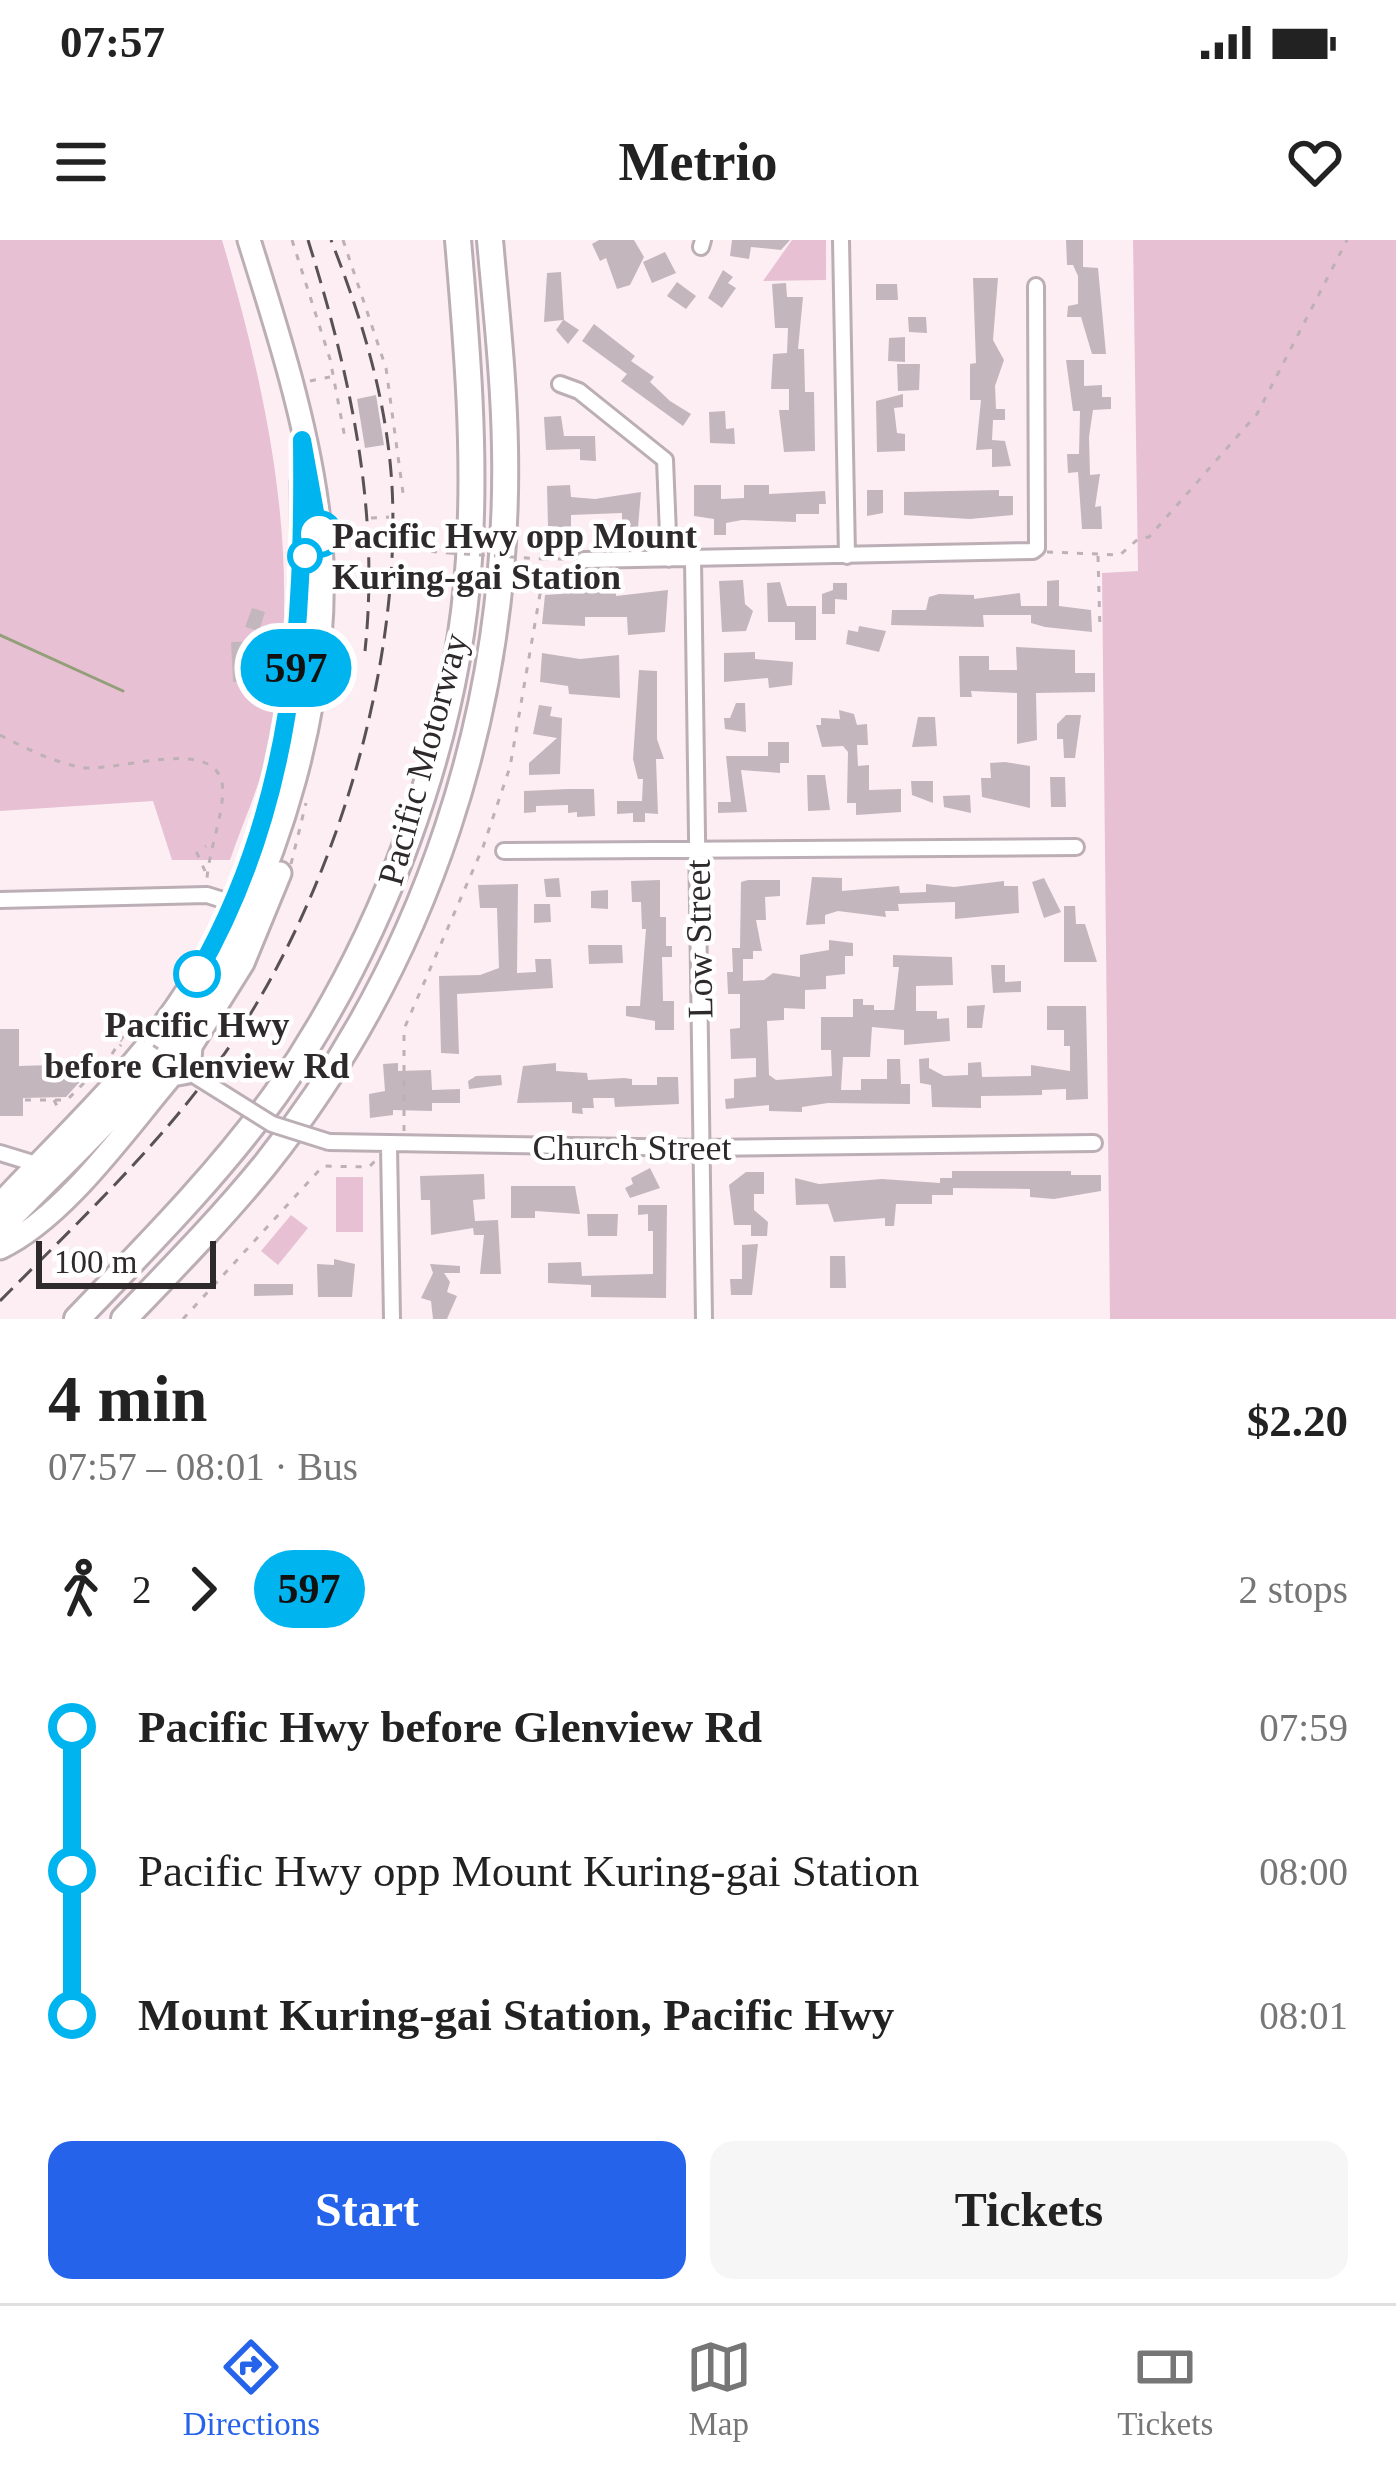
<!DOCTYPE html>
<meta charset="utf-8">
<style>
body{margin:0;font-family:"Times New Roman",serif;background:#f6f6f6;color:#222;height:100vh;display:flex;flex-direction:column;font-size:45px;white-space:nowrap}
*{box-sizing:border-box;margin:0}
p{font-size:39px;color:#767676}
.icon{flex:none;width:66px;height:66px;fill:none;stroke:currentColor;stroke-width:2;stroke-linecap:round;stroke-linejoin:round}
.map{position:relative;height:1079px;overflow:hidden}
.panel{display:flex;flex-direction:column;background:#fff;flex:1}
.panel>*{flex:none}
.badge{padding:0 24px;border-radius:39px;font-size:42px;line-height:78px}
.scale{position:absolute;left:36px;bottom:30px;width:180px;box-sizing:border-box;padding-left:12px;border:6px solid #2e292b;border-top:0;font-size:33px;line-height:42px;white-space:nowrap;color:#2e292b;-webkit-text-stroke:9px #fff;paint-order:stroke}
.map>.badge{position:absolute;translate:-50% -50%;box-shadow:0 0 0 6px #fff}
.legs{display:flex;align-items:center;gap:18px;height:132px;padding:0 48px;font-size:39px}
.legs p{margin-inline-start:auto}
.head{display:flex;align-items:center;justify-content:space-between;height:204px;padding:0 48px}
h1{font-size:66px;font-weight:700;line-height:90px}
.primary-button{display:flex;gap:24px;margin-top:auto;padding:24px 48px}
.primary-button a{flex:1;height:138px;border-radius:24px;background:#2563eb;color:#fff;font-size:48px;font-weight:700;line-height:138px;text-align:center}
.primary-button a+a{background:#f6f6f6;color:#222}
ul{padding:0 48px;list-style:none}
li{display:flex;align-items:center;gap:42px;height:144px;font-size:45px}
li i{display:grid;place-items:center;width:18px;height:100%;margin:0 15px;background:currentColor}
li i::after{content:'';width:30px;height:30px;margin:-15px;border:9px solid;border-radius:50%;background:#fff}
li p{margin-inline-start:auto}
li:first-child i{background:linear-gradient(#0000 50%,currentColor 0)}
li:last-child i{background:linear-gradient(currentColor 50%,#0000 0)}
.status{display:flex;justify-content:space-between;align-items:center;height:84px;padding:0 60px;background:#fff;direction:ltr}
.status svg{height:33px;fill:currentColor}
header{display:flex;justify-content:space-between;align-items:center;height:156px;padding:0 48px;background:#fff;font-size:54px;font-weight:700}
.tabs{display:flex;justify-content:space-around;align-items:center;height:168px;border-top:3px solid #e0e0e0;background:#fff;font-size:33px;color:#767676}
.tabs a{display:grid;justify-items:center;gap:6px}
.tabs .current{color:#2563eb}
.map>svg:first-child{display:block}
.green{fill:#e7c1d3}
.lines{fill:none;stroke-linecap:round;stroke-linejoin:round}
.stream{stroke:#929f79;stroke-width:3}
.building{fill:#c4b6bd}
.street-casing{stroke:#bcaeb5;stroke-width:20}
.primary-casing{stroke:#bcaeb5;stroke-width:27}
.highway-casing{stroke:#bcaeb5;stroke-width:30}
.path{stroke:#bdb1b6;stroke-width:3;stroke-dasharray:6 9;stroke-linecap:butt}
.street{stroke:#fff;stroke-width:14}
.primary{stroke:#fff;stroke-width:21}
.highway{stroke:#fff;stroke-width:24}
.rail{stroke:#595255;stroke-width:3;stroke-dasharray:18 9;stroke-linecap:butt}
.street-bridge-casing{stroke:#bcaeb5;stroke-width:20;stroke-linecap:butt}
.path-bridge{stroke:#bdb1b6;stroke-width:3;stroke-dasharray:6 9;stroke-linecap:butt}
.street-bridge{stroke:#fff;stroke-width:14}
.line-1-casing{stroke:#fff;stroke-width:27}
.line-1{stroke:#00b5ef;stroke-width:18}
.stop-1-dot{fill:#fff;stroke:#00b5ef;stroke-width:6}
.labels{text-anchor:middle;stroke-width:9;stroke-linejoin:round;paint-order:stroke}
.stop-label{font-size:36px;font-weight:bold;fill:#2e292b;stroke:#fff;text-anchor:start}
.street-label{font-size:36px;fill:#2e292b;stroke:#fff}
</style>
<div class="status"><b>07:57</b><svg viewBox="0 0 49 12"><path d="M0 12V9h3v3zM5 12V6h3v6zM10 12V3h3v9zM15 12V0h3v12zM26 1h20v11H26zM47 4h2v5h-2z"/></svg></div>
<header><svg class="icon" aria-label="menu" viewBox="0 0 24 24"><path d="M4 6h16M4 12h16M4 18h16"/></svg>Metrio<svg class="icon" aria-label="heart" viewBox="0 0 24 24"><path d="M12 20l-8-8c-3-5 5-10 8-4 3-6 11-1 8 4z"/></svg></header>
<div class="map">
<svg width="1396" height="1079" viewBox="0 0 1396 1079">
<rect width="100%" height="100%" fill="#fdeef4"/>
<path class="green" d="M 0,0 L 222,0 C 272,169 309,349 264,525 C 255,557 241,588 230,620 L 172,620 L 153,561 L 0,571 Z
M 792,0 L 826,0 L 826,40 L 763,41 Z
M 1133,0 L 1396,0 L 1396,1079 L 1110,1079 L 1102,333 L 1138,331 Z
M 336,937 L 363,937 L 363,992 L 336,992 Z
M 291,975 L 308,988 L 278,1025 L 261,1011 Z"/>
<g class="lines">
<path class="stream" d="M 0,395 L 123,451"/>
</g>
<path class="building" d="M 599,0 L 634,0 L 644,17 L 630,45 L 617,49 L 606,18 L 600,21 L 592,4 Z
M 732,0 L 790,0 L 781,10 L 751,7 L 749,19 L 730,16 Z
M 1066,0 L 1083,0 L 1083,27 L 1098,28 L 1106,114 L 1092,114 L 1081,77 L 1067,77 L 1068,66 L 1078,64 L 1078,36 L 1073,25 L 1067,25 Z
M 665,12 L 676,33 L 652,43 L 643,22 Z
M 723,30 L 733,37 L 728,43 L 736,48 L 722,68 L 708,58 Z
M 561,32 L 564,80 L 579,90 L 568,104 L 556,90 L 563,80 L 544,82 L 547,33 Z
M 973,38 L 998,38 L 993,100 L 1004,120 L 995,146 L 996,169 L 1005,169 L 1005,180 L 993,180 L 992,200 L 1005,201 L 1011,226 L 992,227 L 992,209 L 976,210 L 981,160 L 970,160 L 970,124 L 976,123 Z
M 677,42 L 696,56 L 686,69 L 667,56 Z
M 786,43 L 787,57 L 803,57 L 798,109 L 804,109 L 805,152 L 814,152 L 815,211 L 784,212 L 779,170 L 789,170 L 789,149 L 771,149 L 773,114 L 787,113 L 788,88 L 775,88 L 772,44 Z
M 876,44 L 897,44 L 898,60 L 876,60 Z
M 908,77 L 926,77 L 927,93 L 909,92 Z
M 594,84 L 635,116 L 631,121 L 654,137 L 650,142 L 670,161 L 691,174 L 683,186 L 621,141 L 627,134 L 582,101 Z
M 905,97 L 905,122 L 888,121 L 889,98 Z
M 1066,120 L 1084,120 L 1084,146 L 1102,145 L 1102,157 L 1111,157 L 1111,169 L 1093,170 L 1089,197 L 1090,235 L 1100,234 L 1095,267 L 1101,266 L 1102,289 L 1082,289 L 1078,232 L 1068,233 L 1067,214 L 1079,214 L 1080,171 L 1073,171 Z
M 897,124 L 920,124 L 919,150 L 898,151 Z
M 903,154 L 903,167 L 894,168 L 897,193 L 905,194 L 905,211 L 877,212 L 876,161 Z
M 376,155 L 384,205 L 365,208 L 357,159 Z
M 725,171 L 726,189 L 734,188 L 735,204 L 710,203 L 709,172 Z
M 561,176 L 564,196 L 595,196 L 596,221 L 580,220 L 580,209 L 546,210 L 544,177 Z
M 570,245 L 571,257 L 595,259 L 641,252 L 638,287 L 622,287 L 622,273 L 571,275 L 571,288 L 548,286 L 547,246 Z
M 694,245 L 721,245 L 721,259 L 744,258 L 744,245 L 769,245 L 769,254 L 825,251 L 826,264 L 819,264 L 819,274 L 796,274 L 796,282 L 742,280 L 726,283 L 726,295 L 714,295 L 714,279 L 694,276 Z
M 867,250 L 883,250 L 883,273 L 867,276 Z
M 999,250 L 999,256 L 1013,256 L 1013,275 L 970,279 L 904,275 L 904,252 Z
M 743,340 L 745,364 L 753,371 L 746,391 L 722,392 L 719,341 Z
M 1059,340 L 1059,366 L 1091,370 L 1092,392 L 1045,387 L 1031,383 L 1031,375 L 983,375 L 984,387 L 891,385 L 892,370 L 926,370 L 929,357 L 939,354 L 974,355 L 974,359 L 1020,353 L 1021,366 L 1047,366 L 1047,341 Z
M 780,342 L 787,366 L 816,366 L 816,400 L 795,400 L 795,382 L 768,382 L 767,343 Z
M 833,343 L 847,343 L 847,360 L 835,359 L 835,374 L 822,374 L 822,354 L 833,350 Z
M 604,344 L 616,344 L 616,356 L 668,350 L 665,392 L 628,395 L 627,377 L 585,377 L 585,386 L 542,384 L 545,355 L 604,351 Z
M 252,368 L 265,372 L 259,391 L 245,387 Z
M 859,386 L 886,391 L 879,412 L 846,404 L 848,390 L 858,392 Z
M 260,401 L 261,441 L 233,442 L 231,402 Z
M 1016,407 L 1075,410 L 1075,433 L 1095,433 L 1095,452 L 1036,453 L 1037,500 L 1017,504 L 1017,453 L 971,451 L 972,457 L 960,457 L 959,416 L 989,416 L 989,430 L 1017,430 Z
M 755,412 L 755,419 L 793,422 L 792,445 L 769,448 L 768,438 L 724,442 L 724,413 Z
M 542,413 L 580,419 L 619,415 L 620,458 L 569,454 L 568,446 L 540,442 Z
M 639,430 L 657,431 L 657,499 L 664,519 L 656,519 L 658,574 L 645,573 L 645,582 L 633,582 L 633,573 L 617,574 L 617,561 L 642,561 L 643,539 L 638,539 L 633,519 Z
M 736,463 L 745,463 L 746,492 L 725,489 L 724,478 L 730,478 Z
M 539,465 L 552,467 L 550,476 L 562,478 L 560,534 L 529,535 L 529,523 L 557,498 L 533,494 Z
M 839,470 L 854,474 L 857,485 L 867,484 L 868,505 L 857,505 L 858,526 L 869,525 L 869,550 L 901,549 L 901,572 L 856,575 L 856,563 L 847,563 L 848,512 L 843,506 L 822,507 L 816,485 L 821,485 L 821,478 L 840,479 Z
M 1066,475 L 1081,475 L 1075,518 L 1064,518 L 1063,499 L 1057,499 L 1057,484 Z
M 918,477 L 935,477 L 937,506 L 912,507 Z
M 768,502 L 789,502 L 789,523 L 780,523 L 780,533 L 741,530 L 747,572 L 718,573 L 718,562 L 731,562 L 726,516 L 768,516 Z
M 1005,522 L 1030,526 L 1030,568 L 982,557 L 981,538 L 991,538 L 990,523 Z
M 807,535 L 825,535 L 830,570 L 808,571 Z
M 1050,537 L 1065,537 L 1066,567 L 1051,567 Z
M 911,541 L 933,541 L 933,563 L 912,555 Z
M 568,549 L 594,549 L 595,576 L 577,577 L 577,572 L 568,573 L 568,565 L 536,566 L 536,572 L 524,573 L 524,551 Z
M 970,555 L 971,573 L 944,567 L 943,556 Z
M 812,637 L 842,638 L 842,651 L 899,646 L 900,653 L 926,652 L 926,644 L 954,647 L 1004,641 L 1004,646 L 1018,646 L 1019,673 L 955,679 L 955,662 L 898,664 L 899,671 L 885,671 L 886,677 L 838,671 L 825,675 L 825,684 L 806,685 Z
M 559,638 L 561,657 L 546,657 L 544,639 Z
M 1044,638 L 1061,672 L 1044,678 L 1032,642 Z
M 660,640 L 660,677 L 666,677 L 666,706 L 672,706 L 672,717 L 662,717 L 663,761 L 674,761 L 674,790 L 655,790 L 655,781 L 626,776 L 626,766 L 640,766 L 646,689 L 642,689 L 641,662 L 632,662 L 631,641 Z
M 748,640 L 780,640 L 780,656 L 765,657 L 766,680 L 756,680 L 762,711 L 753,711 L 753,719 L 743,719 L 743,741 L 764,740 L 773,733 L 800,737 L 800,715 L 829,710 L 829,700 L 853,703 L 853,716 L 845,716 L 845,734 L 826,736 L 826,749 L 805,750 L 805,769 L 784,768 L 784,780 L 767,781 L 769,835 L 776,840 L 832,836 L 831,810 L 821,810 L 821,777 L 853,777 L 853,759 L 863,759 L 863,765 L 874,765 L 874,770 L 894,770 L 899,727 L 893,727 L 893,715 L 952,717 L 953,745 L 916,746 L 916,771 L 937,771 L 937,779 L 949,778 L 950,801 L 904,805 L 904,790 L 872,787 L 870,817 L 843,817 L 841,850 L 861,850 L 861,839 L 887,839 L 887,819 L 900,819 L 901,844 L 910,844 L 910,864 L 828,863 L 802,867 L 802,872 L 769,871 L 769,865 L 726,869 L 725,859 L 734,858 L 734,839 L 756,837 L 756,818 L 731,819 L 730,789 L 740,788 L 740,754 L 728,754 L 727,732 L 733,732 L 732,708 L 740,708 L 741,642 Z
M 518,644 L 517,733 L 536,732 L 535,719 L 551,719 L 553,748 L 457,754 L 459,814 L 441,813 L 439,736 L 480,735 L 499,728 L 497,668 L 480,668 L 478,645 Z
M 608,650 L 608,669 L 591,668 L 591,651 Z
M 534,664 L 550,664 L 551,682 L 534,683 Z
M 1064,666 L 1075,666 L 1076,684 L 1085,684 L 1097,722 L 1064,722 Z
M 588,705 L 622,705 L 623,723 L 589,724 Z
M 991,725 L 1005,725 L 1005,742 L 1021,741 L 1021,752 L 993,753 Z
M 985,765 L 982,788 L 967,788 L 967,766 Z
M 1047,766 L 1086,766 L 1088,859 L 1066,860 L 1066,849 L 1042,850 L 1042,855 L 981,856 L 981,868 L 932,867 L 931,845 L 920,843 L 919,819 L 929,818 L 929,828 L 944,836 L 968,835 L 968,823 L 981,822 L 982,837 L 1031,836 L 1031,825 L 1070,831 L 1070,806 L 1064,806 L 1064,790 L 1047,790 Z
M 0,789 L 19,789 L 19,826 L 85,824 L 85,836 L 66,857 L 23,858 L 23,876 L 0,876 Z
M 398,823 L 398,831 L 431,830 L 432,850 L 460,849 L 460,863 L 432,863 L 432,871 L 393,870 L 393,875 L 370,878 L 369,854 L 385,851 L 383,824 Z
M 556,823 L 556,831 L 587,833 L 588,840 L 624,838 L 632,839 L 632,845 L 657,845 L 657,837 L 678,837 L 679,864 L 615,867 L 614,858 L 593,858 L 594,868 L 582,868 L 583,874 L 572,873 L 572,862 L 517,863 L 523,826 Z
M 501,835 L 502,845 L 469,849 L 468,841 L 476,836 Z
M 650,928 L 660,948 L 630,958 L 625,948 L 633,944 L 631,938 Z
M 952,931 L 1071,931 L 1071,935 L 1101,935 L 1101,951 L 1054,959 L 1030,957 L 1030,949 L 953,948 L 953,955 L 932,955 L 932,964 L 896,964 L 894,986 L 885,986 L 885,978 L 834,982 L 828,964 L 796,965 L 795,938 L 819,944 L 882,939 L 940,943 L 940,938 L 952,938 Z
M 746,932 L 764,932 L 764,954 L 754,954 L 754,970 L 768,982 L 767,996 L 751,996 L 751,985 L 734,985 L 729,945 Z
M 484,934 L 485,959 L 473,960 L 475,981 L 498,980 L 501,1034 L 480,1034 L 484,995 L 474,995 L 473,988 L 431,995 L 430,960 L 421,960 L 420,936 Z
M 511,946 L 575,946 L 580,974 L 535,971 L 535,978 L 511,978 Z
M 638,965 L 667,965 L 666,1058 L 591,1057 L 591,1045 L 548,1043 L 548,1023 L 581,1022 L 582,1036 L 653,1034 L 653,991 L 648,991 L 648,974 L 638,975 Z
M 587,974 L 618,974 L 617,996 L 588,996 Z
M 758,1004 L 752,1055 L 731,1055 L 730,1039 L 742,1039 L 742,1005 Z
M 830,1016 L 845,1016 L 846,1048 L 830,1048 Z
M 334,1019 L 355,1024 L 352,1057 L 318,1057 L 317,1024 L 334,1025 Z
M 430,1024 L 460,1026 L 460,1033 L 444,1033 L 450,1042 L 447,1052 L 457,1056 L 447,1079 L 433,1079 L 431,1061 L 421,1058 L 433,1033 Z
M 254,1044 L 293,1044 L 293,1055 L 254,1056 Z"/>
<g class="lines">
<defs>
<path id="street" d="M 841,0 L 847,316
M 701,7 L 703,0
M 560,144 L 579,151 L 665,220 L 669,319
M 693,319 L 704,1079
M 584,320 L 1033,311 L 1037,308 L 1036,46
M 504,611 L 1076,607
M 0,660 L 207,655 L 239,665
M 329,902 L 702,908 L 1094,903
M 389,906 L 392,1079
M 0,913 L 36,924"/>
<path id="primary" d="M 0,964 C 63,897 137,829 187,751 C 283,598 304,419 302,242
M 0,990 C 60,927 130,866 179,794 C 277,651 342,440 317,265 C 305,176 276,86 249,0
M 0,1008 C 65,977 126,889 172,835 L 189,832 L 191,806 L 243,723 L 280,633"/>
<path id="highway" d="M 77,1079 C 146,1007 218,935 276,854 C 382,702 457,505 469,319 C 476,212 467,106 458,0
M 124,1079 C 172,1029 221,979 265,925 C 427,722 510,468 505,208 C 504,139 496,69 490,0"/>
</defs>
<use href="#street" class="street-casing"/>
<use href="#primary" class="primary-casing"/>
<use href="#highway" class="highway-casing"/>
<path class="path" d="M 292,0 L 330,119 L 345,198
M 343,0 L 386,128 L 403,253
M 310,141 L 330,137
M 371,278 L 389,277
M 416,310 L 449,313
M 1047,312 L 1120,315 L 1138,299 L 1149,297 L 1257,174 L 1347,0
M 1098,316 L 1100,391
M 543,319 L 570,319
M 0,495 C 25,508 51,521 79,527 C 113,534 206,497 221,539 C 229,561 207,614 207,641
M 291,624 L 306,563
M 205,631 L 197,613 L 206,606
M 112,814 L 134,779 L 138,781 L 120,806
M 25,860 L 67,860 L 101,826
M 54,860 L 60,872
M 404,891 L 404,789 L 483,607 L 510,527 L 543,337 L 571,326
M 183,1079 L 323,926 L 369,927 L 375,921"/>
<use href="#street" class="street"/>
<use href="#primary" class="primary"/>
<use href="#highway" class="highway"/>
<path class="rail" d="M 308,0 C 350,135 380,268 365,411
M 0,1061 C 76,984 157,908 220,820 C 330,666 402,435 392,246 C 387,160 362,79 331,0"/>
<defs>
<path id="street-bridge" d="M 189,832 L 272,884 L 329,902"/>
</defs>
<use href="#street-bridge" class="street-bridge-casing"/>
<path class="path-bridge" d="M 449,313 L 543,319
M 128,789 L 177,821"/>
<use href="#street-bridge" class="street-bridge"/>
</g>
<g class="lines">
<defs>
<path id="line-1" d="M 197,734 C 294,565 304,389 302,200 L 319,294"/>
</defs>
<use href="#line-1" class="line-1-casing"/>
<use href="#line-1" class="line-1"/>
</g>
<g class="stop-1-dot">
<circle cx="319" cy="294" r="21"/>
<circle cx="305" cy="316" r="15"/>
<circle cx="197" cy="734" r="21"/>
</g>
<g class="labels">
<g class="stop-label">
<text x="332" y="308">Pacific Hwy opp Mount<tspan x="332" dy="41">Kuring-gai Station</tspan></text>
<text x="197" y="797" text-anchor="middle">Pacific Hwy<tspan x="197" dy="41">before Glenview Rd</tspan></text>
</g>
<g class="street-label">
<text transform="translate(422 519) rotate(-75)" y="13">Pacific Motorway</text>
<text transform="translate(698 699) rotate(-91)" y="13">Low Street</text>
<text x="632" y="920">Church Street</text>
</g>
</g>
</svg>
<div class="scale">100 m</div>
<b class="badge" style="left:296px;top:428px;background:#00b5ef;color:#111">597</b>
</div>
<section class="panel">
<div class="head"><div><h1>4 min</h1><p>07:57 – 08:01 · Bus</p></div><b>$2.20</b></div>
<div class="legs"><svg class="icon" aria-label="walk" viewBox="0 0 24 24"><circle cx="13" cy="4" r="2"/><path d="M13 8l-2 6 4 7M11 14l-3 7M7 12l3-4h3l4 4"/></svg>2<svg class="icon" aria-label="forward" viewBox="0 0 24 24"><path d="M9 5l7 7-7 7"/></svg><b class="badge" style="background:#00b5ef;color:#111">597</b><p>2 stops</p></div>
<ul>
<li><i style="color:#00b5ef"></i><b>Pacific Hwy before Glenview Rd</b><p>07:59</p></li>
<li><i style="color:#00b5ef"></i><span>Pacific Hwy opp Mount Kuring-gai Station</span><p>08:00</p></li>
<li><i style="color:#00b5ef"></i><b>Mount Kuring-gai Station, Pacific Hwy</b><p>08:01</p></li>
</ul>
<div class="primary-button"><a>Start</a><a>Tickets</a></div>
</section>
<nav class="tabs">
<a class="current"><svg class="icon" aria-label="directions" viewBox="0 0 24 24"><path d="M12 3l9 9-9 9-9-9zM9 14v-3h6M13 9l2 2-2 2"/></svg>Directions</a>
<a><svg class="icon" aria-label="map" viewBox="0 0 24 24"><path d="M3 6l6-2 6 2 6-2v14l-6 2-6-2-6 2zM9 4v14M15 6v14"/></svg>Map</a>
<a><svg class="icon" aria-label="tickets" viewBox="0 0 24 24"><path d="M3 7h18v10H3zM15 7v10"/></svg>Tickets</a>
</nav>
